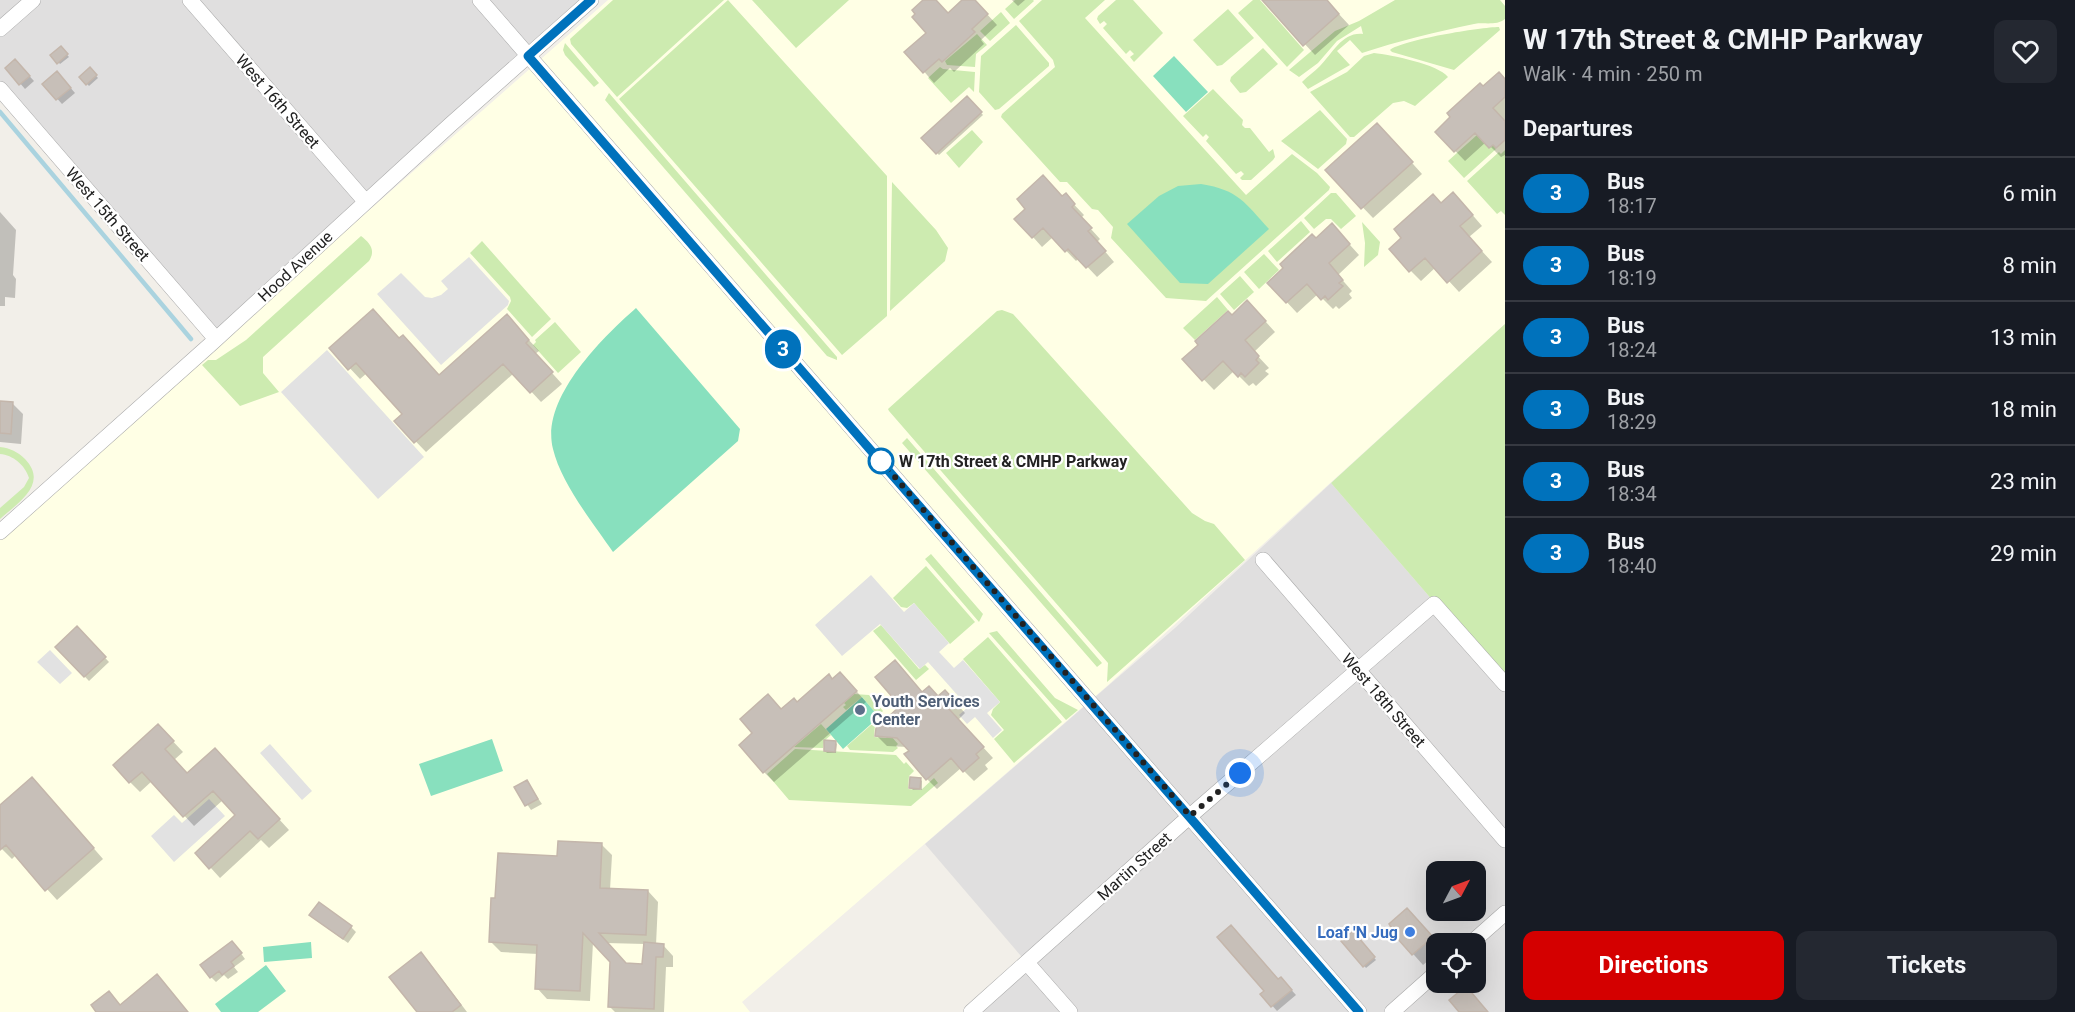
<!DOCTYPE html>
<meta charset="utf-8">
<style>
body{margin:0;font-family:Roboto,sans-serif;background:#242831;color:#f1f3f6;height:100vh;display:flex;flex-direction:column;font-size:22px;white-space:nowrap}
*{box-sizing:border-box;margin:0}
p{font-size:20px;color:#9ea1a6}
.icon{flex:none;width:33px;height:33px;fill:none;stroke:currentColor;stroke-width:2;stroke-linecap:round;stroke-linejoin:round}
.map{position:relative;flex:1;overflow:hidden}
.side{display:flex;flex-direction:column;background:#171b24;width:570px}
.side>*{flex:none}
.badge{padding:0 12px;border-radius:20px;font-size:21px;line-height:39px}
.needle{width:39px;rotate:49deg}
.controls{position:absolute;left:1426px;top:861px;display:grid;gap:12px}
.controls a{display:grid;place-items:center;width:60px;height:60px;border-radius:12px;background:#171b24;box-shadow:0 6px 24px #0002;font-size:30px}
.you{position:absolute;width:30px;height:30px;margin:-15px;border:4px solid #fff;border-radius:50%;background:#1a73e8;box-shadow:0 0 0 9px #1a73e833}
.map>.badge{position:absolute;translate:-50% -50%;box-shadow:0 0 0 3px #fff}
h2{padding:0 18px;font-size:22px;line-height:54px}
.round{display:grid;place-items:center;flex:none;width:63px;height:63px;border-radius:12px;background:#242831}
.overview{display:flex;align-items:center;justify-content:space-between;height:102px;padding:0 18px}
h1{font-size:28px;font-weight:700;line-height:45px}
.action{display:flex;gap:12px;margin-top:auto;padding:12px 18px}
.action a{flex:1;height:69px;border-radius:12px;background:#d40000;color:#fff;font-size:24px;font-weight:700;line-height:69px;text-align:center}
.action a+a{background:#242831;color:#f1f3f6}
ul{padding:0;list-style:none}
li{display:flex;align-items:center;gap:18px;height:72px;padding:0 18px;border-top:2px solid #363941}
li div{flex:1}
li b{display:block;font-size:22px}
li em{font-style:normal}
li .badge{min-width:66px;font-weight:700;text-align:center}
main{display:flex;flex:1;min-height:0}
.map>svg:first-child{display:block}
.residential{fill:#e0dfdf;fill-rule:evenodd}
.education{fill:#ffffe5}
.grass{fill:#cdebb0}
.pitch{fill:#88e0be}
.parking{fill:#e2e2e2}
.shadow{fill:#0003;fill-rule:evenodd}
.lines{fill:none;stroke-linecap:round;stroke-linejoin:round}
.stream{stroke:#aad3df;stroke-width:4.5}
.building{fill:#c7bfb8;stroke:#c4b6ab;stroke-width:1.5}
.minor-casing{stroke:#a9a9a9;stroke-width:16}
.minor{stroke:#fff;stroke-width:15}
.line-casing{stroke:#fff;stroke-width:14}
.line{stroke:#0072bc;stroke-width:9}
.walk{stroke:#222;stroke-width:6;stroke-dasharray:0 10.8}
.stop-dot{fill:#fff;stroke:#0072bc;stroke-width:3}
.service-dot{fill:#5c6f8a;stroke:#fff;stroke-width:2}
.shop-dot{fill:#3f7fe0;stroke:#fff;stroke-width:2}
.labels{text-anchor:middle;stroke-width:4.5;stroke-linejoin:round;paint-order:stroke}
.street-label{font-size:16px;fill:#222;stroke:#fff}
.stop-label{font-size:16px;font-weight:bold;fill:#222;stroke:#fff;text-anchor:start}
.service-label{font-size:16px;font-weight:bold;fill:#4e5e75;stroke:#fff;text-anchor:start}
.shop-label{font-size:16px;font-weight:bold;fill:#366cbe;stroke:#fff;text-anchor:end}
</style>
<main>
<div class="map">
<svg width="1505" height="1012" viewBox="0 0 1505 1012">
<rect width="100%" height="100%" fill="#f2efe9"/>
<path class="residential" d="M 0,0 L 591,0 L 212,343 L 0,97 Z
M 1331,483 L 1505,684 L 1505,1012 L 971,1012 L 1027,963 L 925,844 L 1175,628 ZM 1437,872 L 1476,872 L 1476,910 L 1437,910 ZM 1437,944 L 1476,944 L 1476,982 L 1437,982 Z"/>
<path class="education" d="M 608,0 L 1505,0 L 1505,324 L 1107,686 L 742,1002 L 750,1012 L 0,1012 L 0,535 Z"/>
<path class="grass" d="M 613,0 L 724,0 L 617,97 L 571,44 L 570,39 Z
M 728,0 L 887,176 L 887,316 L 842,355 L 619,99 Z
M 752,0 L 849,0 L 796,48 Z
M 1015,0 L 1033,0 L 1034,1 L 1014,19 L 1005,9 Z
M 1042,0 L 1105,0 L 1085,18 L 1246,195 L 1292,154 L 1317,173 L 1330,187 L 1329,190 L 1206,301 L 1166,298 L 1111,238 L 1113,227 L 1098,210 L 1092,209 L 1067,182 L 1060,182 L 1001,117 L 1002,114 L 1055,67 L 1053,60 L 1019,21 Z
M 1116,0 L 1133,0 L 1163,33 L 1134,62 L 1130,57 L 1134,54 L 1130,50 L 1126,54 L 1103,28 L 1107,24 L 1104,21 L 1100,24 L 1097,19 L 1098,16 Z
M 1253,0 L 1260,0 L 1304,50 L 1287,67 L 1238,13 Z
M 1395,0 L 1500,0 L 1505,6 L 1505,19 C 1497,26 1484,22 1474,24 C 1436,32 1398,41 1362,53 L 1350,40 L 1337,51 L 1350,65 L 1308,89 L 1302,82 C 1308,76 1314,72 1320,66 C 1333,53 1342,32 1363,34 L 1361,26 L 1337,41 L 1318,63 L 1299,77 L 1289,70 L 1335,31 L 1359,21 Z
M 1228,9 L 1254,38 L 1222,65 L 1217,66 L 1193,40 Z
M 1001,12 L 1010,23 L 990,41 L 980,31 Z
M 1016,25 L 1049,63 L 1049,66 L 999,109 L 995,110 L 979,92 L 981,56 Z
M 1499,27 L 1500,30 L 1454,70 L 1392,52 L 1390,50 C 1402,40 1481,27 1499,27 Z
M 977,34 L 987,45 L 976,54 L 975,67 L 947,65 L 945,61 Z
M 565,43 L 599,83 L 594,87 L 565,55 L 563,50 Z
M 1263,48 L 1278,64 L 1246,92 L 1240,93 L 1230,81 L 1231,77 Z
M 1374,53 C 1391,55 1438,64 1448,77 L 1415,106 L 1404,101 L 1393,103 L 1354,137 L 1350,137 L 1310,92 L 1347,72 L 1364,56 Z
M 940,67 L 943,69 L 975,72 L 974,92 L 969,87 L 951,103 L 928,78 Z
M 1213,89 L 1243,120 L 1242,125 L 1245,128 L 1250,128 L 1269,152 L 1273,149 L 1275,157 L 1273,160 L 1251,180 L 1242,180 L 1240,178 L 1244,174 L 1241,171 L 1236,174 L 1206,141 L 1209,137 L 1206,134 L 1203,137 L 1183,116 Z
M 609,93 L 837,357 L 837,360 L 827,356 L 605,100 Z
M 1320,110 L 1347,139 L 1346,144 L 1318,169 L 1281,141 Z
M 972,130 L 983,142 L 959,168 L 946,153 Z
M 1477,135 L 1489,148 L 1493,145 L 1496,149 L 1464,178 L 1448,161 Z
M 1505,150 L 1505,215 L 1501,211 L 1497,214 L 1467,181 L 1499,152 L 1501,154 Z
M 892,182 L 936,230 L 948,248 L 945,261 L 890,311 Z
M 1331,193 L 1336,193 L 1356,216 L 1341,229 L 1331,219 L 1326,219 L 1314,229 L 1304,218 Z
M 1301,221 L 1310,232 L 1277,262 L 1268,251 Z
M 1362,222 L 1380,242 L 1378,255 L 1364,267 L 1365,243 Z
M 361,236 C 370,243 376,250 369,261 L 263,357 L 263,373 L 279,392 L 240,406 L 202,365 L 208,360 L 216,360 L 246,340 Z
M 482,241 L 551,319 L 532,337 L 507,309 L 511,301 L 510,297 L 470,253 Z
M 1264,254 L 1279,270 L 1259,289 L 1244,272 Z
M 1240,276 L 1254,292 L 1234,310 L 1220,294 Z
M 1217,297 L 1228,310 L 1195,340 L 1183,328 Z
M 1002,310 L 1013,314 L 1192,513 L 1205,521 L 1214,524 L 1245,560 L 1107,682 L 1108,663 L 889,411 L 888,409 L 997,311 Z
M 555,322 L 581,352 L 558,373 L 533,345 L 536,342 L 535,340 Z
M 1505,324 L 1505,684 L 1331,483 Z
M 907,438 L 1102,663 L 1097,667 L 902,443 Z
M 0,447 C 10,448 18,452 25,459 C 49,484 18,503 0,519 L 0,508 L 24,487 L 29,478 C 25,465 13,455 0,454 Z
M 931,554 L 983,614 L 979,622 L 925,559 Z
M 926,566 L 975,622 L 950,644 L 914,603 L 907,608 L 901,607 L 893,598 Z
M 881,625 L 919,669 L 925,665 L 929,669 L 916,680 L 873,631 Z
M 997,631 L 1055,698 L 1078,710 L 1066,720 L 989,633 Z
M 988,637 L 1062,722 L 1014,763 L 994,739 L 1004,730 L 991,715 L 993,709 L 1000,702 L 963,659 Z
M 854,694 L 869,695 L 883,711 L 878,716 L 862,697 L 846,710 L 843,707 L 846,705 L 844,703 Z
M 821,724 L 831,735 L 824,741 L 823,748 L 794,747 Z
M 871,725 L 875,725 L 874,737 L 886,738 L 890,735 L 898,744 L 896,746 L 898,748 L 893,752 L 850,750 L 847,746 Z
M 795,749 L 896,755 L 904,764 L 906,762 L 914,771 L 909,776 L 908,789 L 921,790 L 934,778 L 938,783 L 911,806 L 789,800 L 767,774 Z"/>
<path class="pitch" d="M 1174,56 L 1208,92 L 1186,112 L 1153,76 Z
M 1201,184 C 1239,190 1245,203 1269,229 L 1208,284 L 1180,283 L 1127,224 L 1159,196 L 1178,186 Z
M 636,308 L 740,429 L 738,441 L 613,552 C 593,523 561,483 553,449 C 540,399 602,338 636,308 Z
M 862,697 L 879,717 L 843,749 L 826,729 Z
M 492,739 L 503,771 L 431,796 L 419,764 Z
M 311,942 L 312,958 L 264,962 L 263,947 Z
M 266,965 L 286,991 L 258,1012 L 221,1012 L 215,1004 Z"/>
<path class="parking" d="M 469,257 L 509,301 L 508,305 L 441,365 L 377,294 L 401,273 L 425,297 L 432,298 L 441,295 L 448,289 L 441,281 Z
M 327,350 L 424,457 L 378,499 L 281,392 Z
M 871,575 L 904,612 L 914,603 L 949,643 L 939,652 L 954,668 L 963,660 L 1000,702 L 987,713 L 1002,730 L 993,738 L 975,717 L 967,724 L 959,715 L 968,707 L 928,662 L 920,669 L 880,624 L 842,656 L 815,625 Z
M 50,650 L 72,673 L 60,684 L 37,662 Z
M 270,744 L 312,791 L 302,800 L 260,753 Z
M 209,799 L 225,816 L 174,862 L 151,836 L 174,815 L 182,823 Z"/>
<path class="shadow" d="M 925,0 L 934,0 L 948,14 L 964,0 L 974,0 L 997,25 L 981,40 L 984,44 L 954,72 L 950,68 L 934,83 L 907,52 L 928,33 Z
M 1012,0 L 1025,0 L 1018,6 Z
M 1264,0 L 1326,0 L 1349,25 L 1315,55 Z
M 61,48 L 69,57 L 60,64 L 52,55 Z
M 20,66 L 34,81 L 25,89 L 7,68 Z
M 90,69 L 98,78 L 89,86 L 81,77 Z
M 62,78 L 75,93 L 62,104 L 44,84 Z
M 1505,80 L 1505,155 L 1501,157 L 1486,142 L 1465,161 L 1437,132 L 1483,88 Z
M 967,98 L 983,115 L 939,155 L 923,138 Z
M 1387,135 L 1422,174 L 1373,218 L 1327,170 Z
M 1065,195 L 1084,215 L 1081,218 L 1100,239 L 1097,242 L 1114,262 L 1097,277 L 1079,258 L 1076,261 L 1053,237 L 1042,247 L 1033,237 Z
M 1441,204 L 1463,204 L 1482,226 L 1469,237 L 1492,262 L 1459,292 L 1436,267 L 1421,281 L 1410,270 Z
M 0,212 L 16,230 L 13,275 L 16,279 L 15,298 L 5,297 L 5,306 L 0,306 Z
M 1342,236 L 1359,255 L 1338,275 L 1352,291 L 1349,294 L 1352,298 L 1339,309 L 1336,306 L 1333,309 L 1318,294 L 1297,313 L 1269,283 L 1316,240 Z
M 1258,313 L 1275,332 L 1254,352 L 1269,368 L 1265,371 L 1269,374 L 1256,386 L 1253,383 L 1249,386 L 1234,371 L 1214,390 L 1184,359 L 1232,317 Z
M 517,327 L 539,351 L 535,354 L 562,384 L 541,402 L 514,373 L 426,452 L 396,421 L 404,414 L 367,373 L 360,379 L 331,348 L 399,340 L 439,377 Z
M 0,403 L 13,404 L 23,414 L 21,444 L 0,442 Z
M 77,628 L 109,662 L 89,681 L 57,647 Z
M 850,684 L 866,702 L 774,782 L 764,772 L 782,710 Z
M 923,693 L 955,702 L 965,713 L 958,720 L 993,758 L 985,765 L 988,769 L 974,781 L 961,768 L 937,789 L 927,779 L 908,747 L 887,746 L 877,736 Z
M 168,736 L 183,752 L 174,760 L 188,775 L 225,760 L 289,830 L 269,848 L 261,840 L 220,878 L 210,867 L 238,816 L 223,800 L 194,826 L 152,781 L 140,792 L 130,782 Z
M 835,742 L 837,744 L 836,753 L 827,753 L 825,751 Z
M 920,779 L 922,781 L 922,790 L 913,790 L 911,788 Z
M 526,781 L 542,804 L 531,810 L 516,788 Z
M 42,789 L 103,859 L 57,900 L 16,855 L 12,859 L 0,847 L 0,807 Z
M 602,845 L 612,855 L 610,890 L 648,891 L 658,902 L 656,945 L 663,945 L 673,956 L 673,967 L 666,967 L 664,1012 L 615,1012 L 610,1007 L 612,962 L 593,942 L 590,1001 L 547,999 L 537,988 L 538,954 L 501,952 L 491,942 L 496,899 L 558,857 ZM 606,943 L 645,944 L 644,966 L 626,964 Z
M 316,920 L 351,927 L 356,932 L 348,943 Z
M 1418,920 L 1438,944 L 1437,953 L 1423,965 L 1391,929 Z
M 1353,933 L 1376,960 L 1366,968 L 1344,941 Z
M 237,948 L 245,959 L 234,967 L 238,972 L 228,979 L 224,975 L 216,982 L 211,977 Z
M 421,954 L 429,962 L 467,1012 L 418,1012 Z
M 1278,981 L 1285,983 L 1296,995 L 1277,1011 L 1262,994 Z"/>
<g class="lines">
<path class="stream" d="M 0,112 L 191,339"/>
</g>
<path class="building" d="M 923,0 L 936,0 L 948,13 L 962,0 L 975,0 L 988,14 L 972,29 L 975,32 L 942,62 L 939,59 L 923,73 L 904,52 L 926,33 L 912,17 L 915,14 L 912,10 Z
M 1262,0 L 1327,0 L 1339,14 L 1303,46 Z
M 61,46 L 68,54 L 57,64 L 50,55 Z
M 15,59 L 30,76 L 19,85 L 5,68 Z
M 90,67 L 97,75 L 86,85 L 79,77 Z
M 57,71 L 71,88 L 56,100 L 42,84 Z
M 1499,72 L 1505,79 L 1505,97 L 1493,108 L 1505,121 L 1505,140 L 1496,148 L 1493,145 L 1489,148 L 1475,133 L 1454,152 L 1435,132 L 1450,117 L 1447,113 L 1480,83 L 1483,86 Z
M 967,96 L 982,112 L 936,154 L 921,138 Z
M 1377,123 L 1413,162 L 1361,209 L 1325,170 Z
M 1043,175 L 1062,196 L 1066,193 L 1075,204 L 1072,207 L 1092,228 L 1088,231 L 1106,251 L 1086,268 L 1068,249 L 1065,252 L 1043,228 L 1032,238 L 1014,219 L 1025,209 L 1017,199 Z
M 1453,192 L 1473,215 L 1460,226 L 1482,251 L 1447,283 L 1425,258 L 1409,272 L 1389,249 L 1401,238 L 1394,229 L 1433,194 L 1441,203 Z
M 1332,223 L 1350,244 L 1329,263 L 1343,280 L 1339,283 L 1343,286 L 1328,300 L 1325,296 L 1321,300 L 1307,284 L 1286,303 L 1267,283 L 1283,268 L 1280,264 L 1312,234 L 1316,238 Z
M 1247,300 L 1266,321 L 1245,340 L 1259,356 L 1256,360 L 1259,363 L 1245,377 L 1241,373 L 1238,377 L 1223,361 L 1202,381 L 1182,359 L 1198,345 L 1195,341 L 1228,311 L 1232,315 Z
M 373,309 L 399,338 L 403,335 L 439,375 L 507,314 L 529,340 L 526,343 L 553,372 L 530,393 L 503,364 L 414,443 L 394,421 L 402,414 L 356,363 L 348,370 L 329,348 Z
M 0,401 L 13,402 L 11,434 L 0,433 Z
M 77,626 L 106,657 L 84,677 L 55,647 Z
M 895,660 L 922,692 L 929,686 L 938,696 L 945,690 L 956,702 L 949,709 L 984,747 L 976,754 L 979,758 L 963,772 L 951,758 L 926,780 L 904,754 L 909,751 L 897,738 L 875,736 L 876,728 L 900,706 L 875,677 Z
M 840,672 L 857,691 L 763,773 L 739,745 L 752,733 L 740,719 L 768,694 L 781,709 L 794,698 L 797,702 L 829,674 L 832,679 Z
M 158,724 L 174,741 L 165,749 L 187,773 L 215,748 L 280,819 L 258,839 L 250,831 L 209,869 L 195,853 L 235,815 L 213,791 L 183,817 L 142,772 L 129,783 L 113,765 Z
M 824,740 L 836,741 L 835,752 L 824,751 Z
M 32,777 L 94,848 L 45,891 L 6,845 L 0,850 L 0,805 Z
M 910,777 L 921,778 L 920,789 L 909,788 Z
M 527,780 L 538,799 L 525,806 L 514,787 Z
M 558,841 L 602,843 L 600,888 L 648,890 L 646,935 L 599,933 L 626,963 L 642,964 L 644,942 L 664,944 L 663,957 L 656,957 L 654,1009 L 608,1007 L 610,962 L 583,933 L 580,991 L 535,989 L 537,945 L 489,942 L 491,898 L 495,898 L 498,853 L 557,856 Z
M 319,902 L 352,926 L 343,939 L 309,915 Z
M 1407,908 L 1433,937 L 1412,955 L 1389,929 L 1391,927 L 1389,924 Z
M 1231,925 L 1278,979 L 1281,977 L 1292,990 L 1271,1007 L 1260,994 L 1264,991 L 1217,937 Z
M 1353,931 L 1375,957 L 1363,967 L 1341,941 Z
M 232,941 L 242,953 L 231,962 L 234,966 L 222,975 L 219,971 L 210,978 L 200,965 Z
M 421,952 L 461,1005 L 452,1012 L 417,1012 L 389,977 Z
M 157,974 L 188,1012 L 96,1012 L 91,1005 L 109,991 L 120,1005 Z
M 1466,986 L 1488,1012 L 1459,1012 L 1449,1000 Z"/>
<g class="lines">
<defs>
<path id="minor" d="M 190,0 L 365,201
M 480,0 L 1359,1012
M 0,29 L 33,0
M 0,89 L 216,339
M 0,532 L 212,343 L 450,125 L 591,0
M 1263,560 L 1505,840
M 1470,944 L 1505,913
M 1027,963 L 1070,1012
M 971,1012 L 1190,816 L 1434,604 L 1505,684
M 1392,1012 L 1437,972"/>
</defs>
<use href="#minor" class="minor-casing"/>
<use href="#minor" class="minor"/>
</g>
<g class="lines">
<defs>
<path id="line" d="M 591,0 L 528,56 L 1359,1012"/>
</defs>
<use href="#line" class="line-casing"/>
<use href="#line" class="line"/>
<path class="walk" d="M 881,461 L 1190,816 L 1240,773"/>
</g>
<circle class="stop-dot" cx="881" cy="461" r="12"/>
<circle class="service-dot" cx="860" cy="710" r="6"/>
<circle class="shop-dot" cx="1410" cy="932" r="6"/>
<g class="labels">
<g class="street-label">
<text transform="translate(278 101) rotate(49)" y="6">West 16th Street</text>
<text transform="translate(108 214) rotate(49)" y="6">West 15th Street</text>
<text transform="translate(295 266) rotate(-43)" y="6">Hood Avenue</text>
<text transform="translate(1384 700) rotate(49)" y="6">West 18th Street</text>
<text transform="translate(1134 866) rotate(-42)" y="6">Martin Street</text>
</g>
<g class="stop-label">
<text x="899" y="467">W 17th Street &amp; CMHP Parkway</text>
</g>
<g class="service-label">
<text x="872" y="707">Youth Services<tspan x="872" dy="18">Center</tspan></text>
</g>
<g class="shop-label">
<text x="1398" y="938">Loaf 'N Jug</text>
</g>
</g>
</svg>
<div class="controls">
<a><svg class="needle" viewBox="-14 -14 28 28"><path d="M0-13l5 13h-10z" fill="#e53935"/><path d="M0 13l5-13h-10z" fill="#9ea1a6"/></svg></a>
<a><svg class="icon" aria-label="locate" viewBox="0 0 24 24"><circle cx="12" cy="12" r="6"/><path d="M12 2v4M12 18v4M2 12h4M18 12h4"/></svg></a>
</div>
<div class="you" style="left:1240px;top:773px"></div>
<b class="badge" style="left:783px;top:349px;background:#0072bc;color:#fff">3</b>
</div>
<section class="side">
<div class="overview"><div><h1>W 17th Street &amp; CMHP Parkway</h1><p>Walk · 4 min · 250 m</p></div><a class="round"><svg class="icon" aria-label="heart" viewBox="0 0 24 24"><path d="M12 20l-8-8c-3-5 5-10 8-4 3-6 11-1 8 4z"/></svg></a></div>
<h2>Departures</h2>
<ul>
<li><span class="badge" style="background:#0072bc;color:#fff">3</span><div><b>Bus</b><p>18:17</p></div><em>6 min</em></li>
<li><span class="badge" style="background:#0072bc;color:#fff">3</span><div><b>Bus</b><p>18:19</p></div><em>8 min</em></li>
<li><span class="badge" style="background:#0072bc;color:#fff">3</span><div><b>Bus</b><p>18:24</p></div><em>13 min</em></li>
<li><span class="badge" style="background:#0072bc;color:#fff">3</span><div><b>Bus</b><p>18:29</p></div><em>18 min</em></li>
<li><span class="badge" style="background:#0072bc;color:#fff">3</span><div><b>Bus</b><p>18:34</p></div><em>23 min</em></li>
<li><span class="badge" style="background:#0072bc;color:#fff">3</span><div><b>Bus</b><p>18:40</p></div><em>29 min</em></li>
</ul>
<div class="action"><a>Directions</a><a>Tickets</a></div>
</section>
</main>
